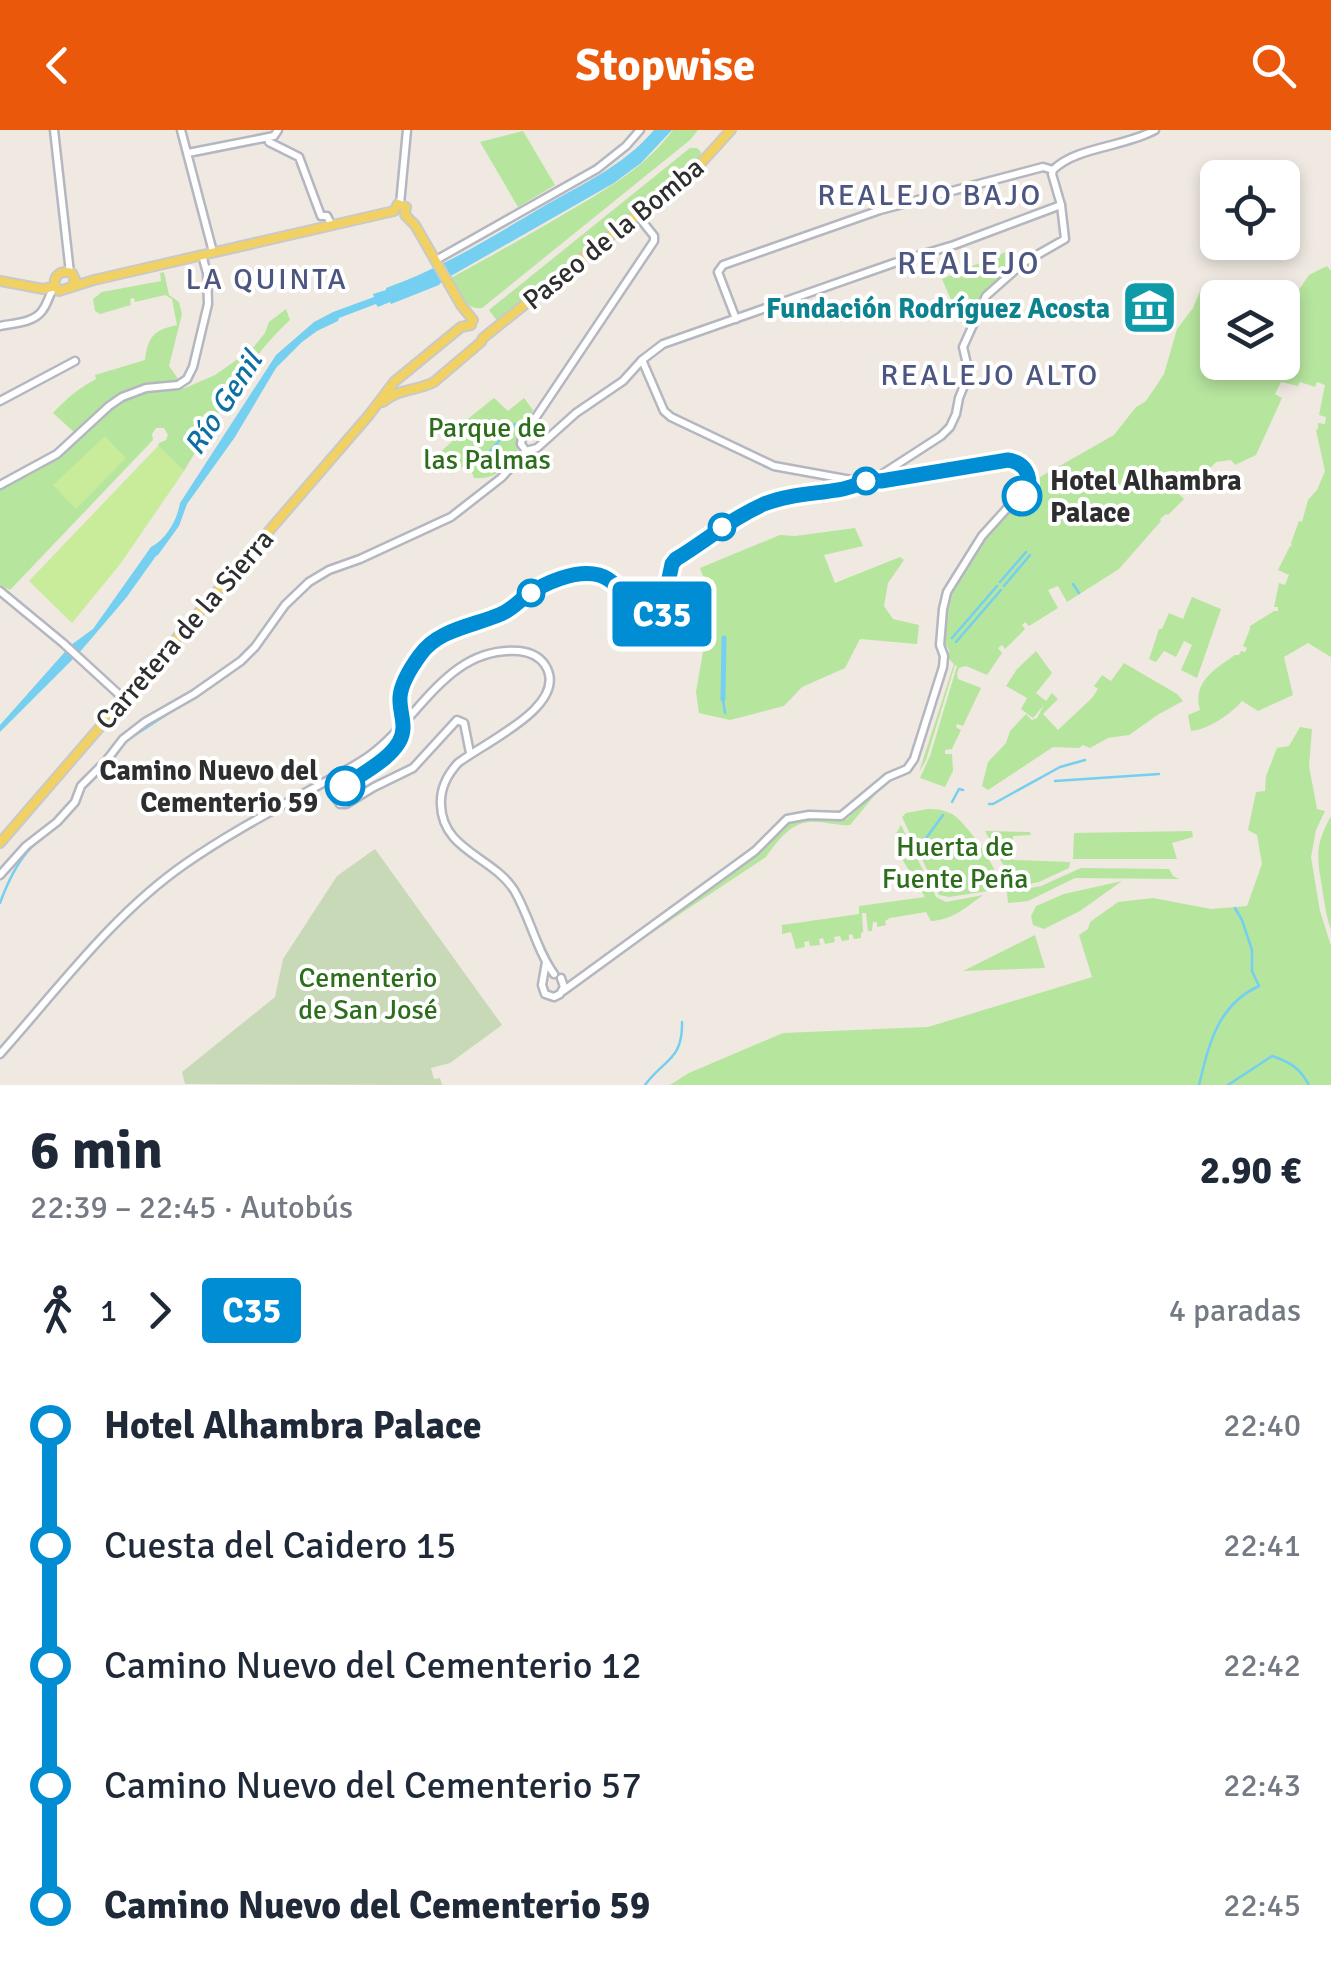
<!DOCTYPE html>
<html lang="es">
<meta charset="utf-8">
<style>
body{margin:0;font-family:Signika,sans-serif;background:#f6f6f7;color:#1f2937;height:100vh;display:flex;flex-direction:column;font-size:38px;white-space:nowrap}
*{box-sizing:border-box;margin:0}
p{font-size:32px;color:#747a83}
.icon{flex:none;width:55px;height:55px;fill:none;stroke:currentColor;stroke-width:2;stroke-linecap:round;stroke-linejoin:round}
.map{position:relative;height:955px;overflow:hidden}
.drawer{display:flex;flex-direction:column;background:#fff;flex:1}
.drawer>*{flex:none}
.badge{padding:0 20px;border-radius:8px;font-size:35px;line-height:65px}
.tools{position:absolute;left:1200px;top:30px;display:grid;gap:20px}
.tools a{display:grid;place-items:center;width:100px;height:100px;border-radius:15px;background:#fff;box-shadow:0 5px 15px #0003;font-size:50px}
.map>.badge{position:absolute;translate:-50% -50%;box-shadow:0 0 0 5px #fff}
.legs{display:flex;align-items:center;gap:15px;height:110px;padding:0 30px;font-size:32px}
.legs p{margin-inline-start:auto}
.head{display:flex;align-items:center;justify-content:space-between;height:170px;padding:0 30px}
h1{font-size:55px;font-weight:700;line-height:75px}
ul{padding:0 30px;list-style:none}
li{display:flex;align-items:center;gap:35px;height:120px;font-size:38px}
li i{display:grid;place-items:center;width:15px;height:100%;margin:0 12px;background:currentColor}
li i::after{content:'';width:25px;height:25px;margin:-12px;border:8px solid;border-radius:50%;background:#fff}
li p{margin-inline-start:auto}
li:first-child i{background:linear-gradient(#0000 50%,currentColor 0)}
li:last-child i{background:linear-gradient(currentColor 50%,#0000 0)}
header{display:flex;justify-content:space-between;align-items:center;height:130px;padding:0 30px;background:#ea580c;color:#fff;font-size:45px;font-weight:700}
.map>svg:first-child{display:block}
.green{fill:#b6e59e}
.cemetery{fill:#c8d9b8}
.pitch{fill:#c9ec9a}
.water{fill:#75cff0}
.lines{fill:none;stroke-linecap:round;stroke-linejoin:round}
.stream{stroke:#75cff0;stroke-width:2.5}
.canal{stroke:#75cff0;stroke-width:5}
.tertiary-casing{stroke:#b4b7c1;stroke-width:11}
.secondary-casing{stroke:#b4b7c1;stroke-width:11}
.primary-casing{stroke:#c9c9c9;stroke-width:12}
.tertiary{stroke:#fff;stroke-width:6}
.secondary{stroke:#fff;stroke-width:6}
.primary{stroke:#f2d163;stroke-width:8}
.line-1-casing{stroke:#fff;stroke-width:22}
.line-1{stroke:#008dd4;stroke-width:15}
.stop-1-dot{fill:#fff;stroke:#008dd4;stroke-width:5}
.labels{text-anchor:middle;stroke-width:8;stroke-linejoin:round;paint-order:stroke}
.street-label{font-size:28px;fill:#2e2e2e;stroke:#fff}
.culture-label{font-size:28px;font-weight:bold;fill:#0d838f;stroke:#fff;text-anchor:end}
.park-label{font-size:28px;fill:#2c6e1b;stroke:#fff}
.stop-label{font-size:28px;font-weight:bold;fill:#2e2e2e;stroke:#fff;text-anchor:start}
.neighbourhood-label{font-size:30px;letter-spacing:2.5px;fill:#4d5680;stroke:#fff}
.water-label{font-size:30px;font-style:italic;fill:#0d6fa3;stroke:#fff}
.quarter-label{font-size:32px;letter-spacing:2.5px;fill:#4d5680;stroke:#fff}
</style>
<header><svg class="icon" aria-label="back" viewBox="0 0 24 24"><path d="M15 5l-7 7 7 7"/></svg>Stopwise<svg class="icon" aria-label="search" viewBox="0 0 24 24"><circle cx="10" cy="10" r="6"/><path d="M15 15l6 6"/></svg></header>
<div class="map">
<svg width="1331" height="955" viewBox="0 0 1331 955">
<rect width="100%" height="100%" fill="#efe9e1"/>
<path class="green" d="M 673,0 L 698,0 L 690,10 L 482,178 C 464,180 459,162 451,148 C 488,128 525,107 561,86 C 603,61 643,40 673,0 Z
M 523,1 L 555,55 L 518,77 L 480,12 Z
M 690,18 L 697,18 L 701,22 L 700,29 L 498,192 L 489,180 Z
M 1010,120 L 1016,130 L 1014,137 L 983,167 L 970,192 L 961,193 L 942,149 Z
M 1327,136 L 1331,141 L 1331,527 L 1308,513 L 1284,527 L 1293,565 L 1258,581 L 1242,571 C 1230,585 1209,599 1191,601 L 1188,585 L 1200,580 C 1192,552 1215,539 1235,525 L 1239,525 L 1241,521 L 1245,522 L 1247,518 L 1243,516 L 1250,499 L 1250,496 L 1274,481 L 1278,481 L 1278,477 L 1274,477 L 1279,453 L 1285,455 L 1289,445 L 1278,440 L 1290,416 L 1292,416 L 1291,413 L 1299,391 L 1302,392 L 1308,370 L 1317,360 L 1325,341 L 1316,300 L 1318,299 L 1318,293 L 1325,294 L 1326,287 L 1319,285 L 1325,255 L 1317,252 L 1315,257 L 1300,252 L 1298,256 L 1281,252 L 1275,264 L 1282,268 L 1256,325 L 1235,335 L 1231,330 L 1216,332 L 1190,359 L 1181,352 L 1174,359 L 1184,369 L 1168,385 L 1166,384 L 1160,389 L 1161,391 L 1119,439 L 1067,472 L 1058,456 L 1048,460 L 1058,478 L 1029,496 L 1025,492 L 1022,495 L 1025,499 L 1005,519 L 1002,515 L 998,518 L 1002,523 L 987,545 L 966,536 L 959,538 L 957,544 L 958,549 L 981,558 L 963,596 L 957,594 L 956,597 L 961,600 L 952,619 L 945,620 L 945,624 L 952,624 L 953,641 L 945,657 L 920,648 L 930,626 L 957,536 L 955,535 L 926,630 L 919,642 L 954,534 L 948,528 L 949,520 L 943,510 L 948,470 L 955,453 L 991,399 L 1023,369 L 1032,367 L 1039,362 L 1033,351 L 1114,305 L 1136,277 L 1146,271 L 1164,244 L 1177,199 L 1193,178 L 1200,161 L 1208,166 L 1212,164 L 1223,163 L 1227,167 L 1218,168 L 1218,232 L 1282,232 L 1283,183 L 1309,145 Z
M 164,142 L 169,165 L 179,172 L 182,184 L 169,236 L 179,250 C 168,253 158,252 147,254 C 116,260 97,282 75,303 L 53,283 C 67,268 79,258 96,249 L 95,245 L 145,230 C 148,206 154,200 177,195 L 172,169 L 165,165 L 135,172 L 134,168 L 130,169 L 131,175 L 100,184 L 95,181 L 93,169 L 102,162 L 161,151 L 160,143 Z
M 286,179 L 290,190 C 245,231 216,289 184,341 L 158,316 L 159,313 L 166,310 L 168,305 L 164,298 L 156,298 L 152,304 L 153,310 L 10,460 L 0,455 L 0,359 L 64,323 L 111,279 L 129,268 L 148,261 L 185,258 L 215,245 L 252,219 L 265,203 L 269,192 Z
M 494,268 L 508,281 L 524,268 L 533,280 L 531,286 L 517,307 L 518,326 C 506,339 492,350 474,348 L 471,340 L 465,335 L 452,344 L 438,324 L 455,309 L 464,292 Z
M 855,398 L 863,416 L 824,425 L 835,453 L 900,427 L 904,430 L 888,453 L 884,476 L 893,489 L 919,495 L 917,514 L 860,509 L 845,538 L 802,557 L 784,576 L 730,590 L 699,583 L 696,562 L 712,470 L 700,438 L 780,405 L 795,406 Z
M 1192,467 L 1221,479 L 1197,548 L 1181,540 L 1192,515 L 1184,511 L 1176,527 L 1164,521 L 1156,532 L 1149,529 L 1159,499 L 1162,499 L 1169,483 L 1183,489 Z
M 1036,521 L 1052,543 L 1036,563 L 1046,571 L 1052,563 L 1058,569 L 1043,584 L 1058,600 L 1092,568 L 1098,559 L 1094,556 L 1102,545 L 1111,551 L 1124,533 L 1177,564 L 1183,571 L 1159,584 L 1129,605 L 1108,608 L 1090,618 L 1083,615 L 1079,618 L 1053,617 L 988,660 L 982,656 L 988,632 L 1006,613 L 1010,601 L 1026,584 L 1032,590 L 1037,588 L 1044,575 L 1033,588 L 1021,579 L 1027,568 L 1006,556 L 1017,539 Z
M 1300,597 L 1312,599 L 1309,636 L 1317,679 L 1325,681 L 1316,700 L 1311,727 L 1320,781 L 1331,816 L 1331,955 L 670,955 L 689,943 L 783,903 L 928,897 L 1092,847 L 1079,805 L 1088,799 L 1090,792 L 1118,772 L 1153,768 L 1211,779 L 1247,776 L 1262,734 L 1257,705 L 1248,700 L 1256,662 L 1265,661 L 1266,646 L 1277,618 L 1289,616 Z
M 884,654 L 850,695 C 837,696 823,691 809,692 C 790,693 776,713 766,727 L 632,816 L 630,813 L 788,692 L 798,688 L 847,689 Z
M 928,679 C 937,679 944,680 952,684 C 968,694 1000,741 1001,759 L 949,767 L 939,765 L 902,687 L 906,683 Z
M 1331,686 L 1331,800 C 1325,783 1324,768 1321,751 C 1316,722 1317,712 1331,686 Z
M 901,695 L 936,767 L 946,772 L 983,765 C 966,777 953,790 931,791 L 926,782 L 890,788 L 885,791 L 886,795 L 877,797 L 877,792 L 873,792 L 872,801 L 868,801 L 866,783 L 862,783 L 863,802 L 861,803 L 861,808 L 854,809 L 852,804 L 849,805 L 849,810 L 842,811 L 840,806 L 834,807 L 835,812 L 825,814 L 823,808 L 819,809 L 820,815 L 810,816 L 809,811 L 804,812 L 805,817 L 796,819 L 791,802 L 782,804 L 782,795 L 859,784 L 859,776 L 925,767 L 899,724 L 894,707 Z
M 985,701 L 1030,702 L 1031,705 L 1013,706 L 1013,730 L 1070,732 L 1069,738 L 1039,752 L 1015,757 Z
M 1192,701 L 1193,707 L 1172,713 L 1177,729 L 1073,729 L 1074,703 Z
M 1081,738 L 1169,739 L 1173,746 L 1179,749 L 1075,748 L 1028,771 L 1008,773 L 1007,762 L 1041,756 Z
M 1122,751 L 1080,781 L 1044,799 L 1033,795 L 1031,786 L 1036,776 L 1064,764 Z
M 1035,805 L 1045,838 L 963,841 Z"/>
<path class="cemetery" d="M 375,719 L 502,895 L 450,933 L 431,938 L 434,949 L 440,948 L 442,955 L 185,954 L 182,942 L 275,867 L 283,829 L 337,746 Z"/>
<path class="pitch" d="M 105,306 L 126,328 L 76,379 L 53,355 Z
M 158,316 L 184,341 L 121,433 L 72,493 L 29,451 Z"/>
<path class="water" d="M 654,0 L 672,0 L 641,33 L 614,53 L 442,151 L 439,155 L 391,174 L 390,172 L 378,177 L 376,174 L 339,188 L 338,191 L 317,201 L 302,212 L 276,238 L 235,307 L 187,374 L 179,396 L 158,425 L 156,426 L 126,468 L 79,523 L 0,602 L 0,595 L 71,515 L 93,499 L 151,417 C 166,409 177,391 180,373 L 276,225 L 314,192 L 333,182 L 374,167 L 373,164 L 386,160 L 386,158 C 442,138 488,109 539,79 C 578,56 624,36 654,0 Z"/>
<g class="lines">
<path class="stream" d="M 489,322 L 515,294
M 1000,452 L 1026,422
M 1073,454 L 1079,463
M 1004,456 L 1030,425
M 952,508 L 997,456
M 956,512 L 1001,460
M 236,538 L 253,524
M 723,569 L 725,583
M 91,650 L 105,640 L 126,611 L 184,573
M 1055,651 L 1159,644
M 952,672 L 959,659 L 963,660
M 989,674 L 993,674 L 1060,637 L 1085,630
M 924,711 L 943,685
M 0,773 C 8,751 19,727 37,712 C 53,699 66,691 77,674
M 645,955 C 664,929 683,930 682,892
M 1199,955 C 1209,915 1217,875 1259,856 L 1252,841 L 1252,820 L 1242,790 L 1235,778
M 1228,955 L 1272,926 C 1290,932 1300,938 1309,955"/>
<path class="canal" d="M 723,569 L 724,508"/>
<defs>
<path id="tertiary" d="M 54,0 L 70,143
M 181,0 L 213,122
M 268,8 L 269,12 L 299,27 L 321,86 L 327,86 L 331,94
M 188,23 L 274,6 L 278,0
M 642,230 L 664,281 L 671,287 L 774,336 L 862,352
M 0,271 L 75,231
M 873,350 L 941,306 L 950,297 L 956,284 L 959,268 L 969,243 L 963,217 L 986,166 L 1023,133 L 1065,109 L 1061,75
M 0,355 L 57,324 L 109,276 L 122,267 L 146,258 L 178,255 L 187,249 L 193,237 L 208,174 L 207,143 L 202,125
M 0,461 L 63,513 L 124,569
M 403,590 C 402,582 400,574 400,567 C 403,531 440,503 472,493 C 484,489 497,487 508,480 C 533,464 565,436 599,445 C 621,451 630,480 644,496 L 652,498 L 660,491 L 672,434 L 676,429 C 706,411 732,388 764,374 C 788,364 817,364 842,359 C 856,356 866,349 881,351 L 1003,330 L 1016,331 L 1028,344 L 1029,354 L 982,406 L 947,462 L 943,479 L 940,515 L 944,526 L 943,537 L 914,629 L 907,639 L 888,647
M 403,602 C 393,630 362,642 341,660 L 336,668 L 340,674 L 346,674 L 374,657 L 413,638 L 457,590 L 464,593 L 470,623
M 0,745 L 26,716 L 57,692 L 75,672 L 81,656 L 106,631 L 123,609 L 145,592 L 194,564 L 241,531 L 255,517 L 285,475 L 309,452 L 329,440 L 360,429 L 451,387 L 501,348 L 526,321
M 546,832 L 542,855 L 545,864 L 554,867 L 560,864 L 564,857 L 561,848
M 563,861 L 755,721 L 787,689 L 809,685 L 841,686 L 888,647
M 0,924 C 58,859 113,784 185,734 C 225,706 268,683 310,660 C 330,649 350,639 369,626 C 420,589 447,516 519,521 C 529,522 539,526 545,535 C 571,575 483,613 458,633 C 447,645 440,659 441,675 C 442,720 493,727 514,760 C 530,787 536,819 554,844"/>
<path id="secondary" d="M 1053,40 C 1075,17 1125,17 1155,0
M 400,74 L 407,0
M 638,86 L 654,106 L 654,111 L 522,308 L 521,314 L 526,321 L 537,318 L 576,283 L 623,251 L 642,230 L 663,214 L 894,133 L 954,115 L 1061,75 L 1052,44 L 1053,40
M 436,130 L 597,39 L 626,16 L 640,0
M 736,189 L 718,142 L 723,135 L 880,80 L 1043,37 L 1053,40
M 0,196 C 14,193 33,193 42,181 C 49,172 48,165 55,157"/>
<path id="primary" d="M 394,81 L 398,74 L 406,77 L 405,85 L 415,95 L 461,175 L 473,190
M 0,151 L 43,159 L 55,156
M 72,157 L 75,149 L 72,143 C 61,140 53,145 55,156 L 59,161 L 94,150 L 394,81
M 483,208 L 634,87 L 638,86 L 640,82 L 702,32 L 731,0
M 383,272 C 399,258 417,261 434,252 L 481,212 L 483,208
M 0,713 L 369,285 L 394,252 L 461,197 L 471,195"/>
</defs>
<use href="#tertiary" class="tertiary-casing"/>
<use href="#secondary" class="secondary-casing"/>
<use href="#primary" class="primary-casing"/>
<use href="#tertiary" class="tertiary"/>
<use href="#secondary" class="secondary"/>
<use href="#primary" class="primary"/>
</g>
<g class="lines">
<defs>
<path id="line-1" d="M 345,656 C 362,643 388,631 399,612 C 408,597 399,583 400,567 C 401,553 412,536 420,525 C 438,499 474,496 501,484 C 511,480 518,472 526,466 C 544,453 576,439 599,445 C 621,451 630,480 644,496 C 651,500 656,498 660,491 L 672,434 L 676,429 C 706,411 732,388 764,374 C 788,364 817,364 843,359 C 857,356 866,349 881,351 L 1008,330 C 1022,332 1029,341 1029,354 L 1022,366"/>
</defs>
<use href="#line-1" class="line-1-casing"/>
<use href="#line-1" class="line-1"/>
</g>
<defs>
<symbol id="museum-square" viewBox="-11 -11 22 22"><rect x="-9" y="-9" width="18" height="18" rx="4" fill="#0f9aa8" stroke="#fff"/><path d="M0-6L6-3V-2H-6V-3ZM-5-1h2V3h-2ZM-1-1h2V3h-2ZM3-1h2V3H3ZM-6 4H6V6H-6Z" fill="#fff"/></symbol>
</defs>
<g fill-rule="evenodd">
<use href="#museum-square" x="1118" y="146" width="63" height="63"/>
</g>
<g class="stop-1-dot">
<circle cx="866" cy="351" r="12"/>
<circle cx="1022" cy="366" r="18"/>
<circle cx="722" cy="397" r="12"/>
<circle cx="531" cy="463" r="12"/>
<circle cx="345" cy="656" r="18"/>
</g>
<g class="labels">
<g class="street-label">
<text transform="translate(613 103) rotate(-39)" y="10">Paseo de la Bomba</text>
<text transform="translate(184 499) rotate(-49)" y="10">Carretera de la Sierra</text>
</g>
<g class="culture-label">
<text x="1110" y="188">Fundación Rodríguez Acosta</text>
</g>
<g class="park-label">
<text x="487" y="307">Parque de<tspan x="487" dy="32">las Palmas</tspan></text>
<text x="955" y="726">Huerta de<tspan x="955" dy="32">Fuente Peña</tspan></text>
<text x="368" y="857">Cementerio<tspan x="368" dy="32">de San José</tspan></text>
</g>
<g class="stop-label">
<text x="1050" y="360">Hotel Alhambra<tspan x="1050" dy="32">Palace</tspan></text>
<text x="318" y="650" text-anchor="end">Camino Nuevo del<tspan x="318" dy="32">Cementerio 59</tspan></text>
</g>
<g class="neighbourhood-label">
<text x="930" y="75">REALEJO BAJO</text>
<text x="267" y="159">LA QUINTA</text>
<text x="990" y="255">REALEJO ALTO</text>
</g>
<g class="water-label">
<text transform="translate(223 273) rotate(-57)" y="10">Río Genil</text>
</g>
<g class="quarter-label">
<text x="969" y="144">REALEJO</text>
</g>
</g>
</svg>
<div class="tools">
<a><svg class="icon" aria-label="locate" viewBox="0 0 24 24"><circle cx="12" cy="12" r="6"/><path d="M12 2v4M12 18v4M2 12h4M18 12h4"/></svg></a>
<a><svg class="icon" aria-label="layers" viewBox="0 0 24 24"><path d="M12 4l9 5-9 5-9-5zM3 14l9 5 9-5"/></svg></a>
</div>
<b class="badge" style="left:662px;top:484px;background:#008dd4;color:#fff">C35</b>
</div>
<section class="drawer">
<div class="head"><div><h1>6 min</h1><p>22:39 – 22:45 · Autobús</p></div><b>2.90 €</b></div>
<div class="legs"><svg class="icon" aria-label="walk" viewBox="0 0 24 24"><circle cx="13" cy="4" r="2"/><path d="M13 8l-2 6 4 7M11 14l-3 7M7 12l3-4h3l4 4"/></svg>1<svg class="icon" aria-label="forward" viewBox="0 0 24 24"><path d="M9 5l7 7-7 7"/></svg><b class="badge" style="background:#008dd4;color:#fff">C35</b><p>4 paradas</p></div>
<ul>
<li><i style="color:#008dd4"></i><b>Hotel Alhambra Palace</b><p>22:40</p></li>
<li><i style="color:#008dd4"></i><span>Cuesta del Caidero 15</span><p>22:41</p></li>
<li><i style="color:#008dd4"></i><span>Camino Nuevo del Cementerio 12</span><p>22:42</p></li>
<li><i style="color:#008dd4"></i><span>Camino Nuevo del Cementerio 57</span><p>22:43</p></li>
<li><i style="color:#008dd4"></i><b>Camino Nuevo del Cementerio 59</b><p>22:45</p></li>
</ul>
</section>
